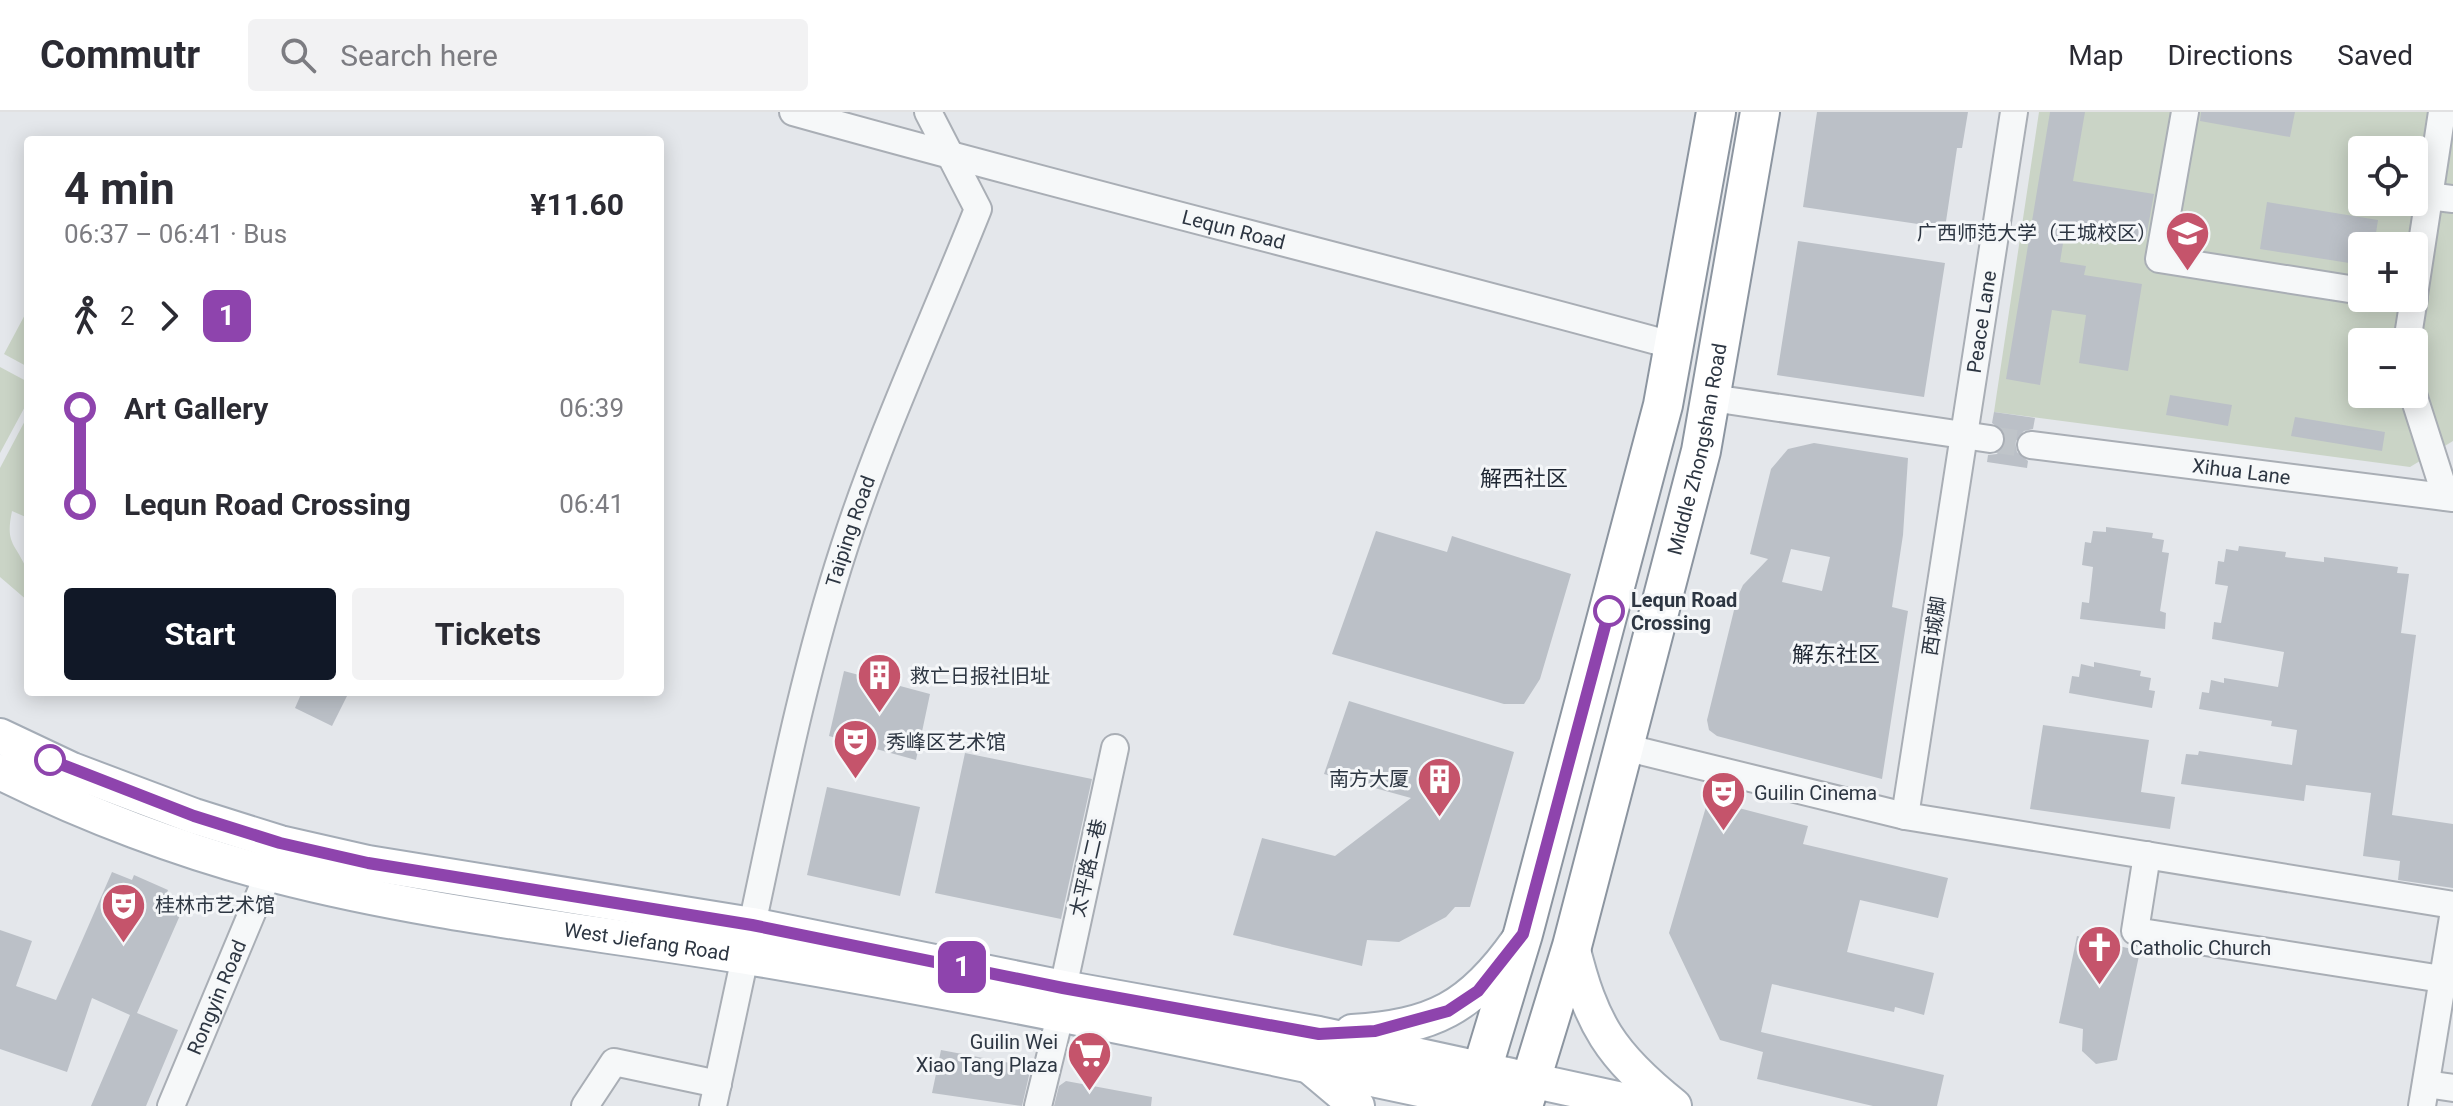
<!DOCTYPE html>
<meta charset="utf-8">
<style>
body{margin:0;font-family:Roboto,"Noto Sans SC",sans-serif;background:#f2f2f3;color:#2b2b33;height:100vh;display:flex;flex-direction:column;font-size:30px;white-space:nowrap}
*{box-sizing:border-box;margin:0}
p{font-size:26px;color:#7c7c81}
.icon{flex:none;width:44px;height:44px;fill:none;stroke:currentColor;stroke-width:2;stroke-linecap:round;stroke-linejoin:round}
.map{position:relative;flex:1;overflow:hidden}
.details{position:absolute;left:24px;top:24px;width:640px;height:560px;display:flex;flex-direction:column;background:#fff;border-radius:8px;box-shadow:0 4px 20px #0003}
.details>*{flex:none}
.badge{padding:0 16px;border-radius:12px;font-size:28px;line-height:52px}
.controls{position:absolute;left:2348px;top:24px;display:grid;gap:16px}
.controls a{display:grid;place-items:center;width:80px;height:80px;border-radius:8px;background:#fff;box-shadow:0 4px 20px #0003;font-size:40px}
.map>.badge{position:absolute;translate:-50% -50%;box-shadow:0 0 0 4px #fff}
.legs{display:flex;align-items:center;gap:12px;height:88px;padding:0 40px;font-size:26px}
.legs p{margin-inline-start:auto}
.overview{display:flex;align-items:center;justify-content:space-between;height:136px;padding:0 40px}
h1{font-size:44px;font-weight:700;line-height:60px}
.primary-button{display:flex;gap:16px;margin-top:auto;padding:16px 40px}
.primary-button a{flex:1;height:92px;border-radius:8px;background:#111827;color:#fff;font-size:32px;font-weight:700;line-height:92px;text-align:center}
.primary-button a+a{background:#f2f2f3;color:#2b2b33}
ul{padding:0 40px;list-style:none}
li{display:flex;align-items:center;gap:28px;height:96px;font-size:30px}
li i{display:grid;place-items:center;width:12px;height:100%;margin:0 10px;background:currentColor}
li i::after{content:'';width:20px;height:20px;margin:-10px;border:6px solid;border-radius:50%;background:#fff}
li p{margin-inline-start:auto}
li:first-child i{background:linear-gradient(#0000 50%,currentColor 0)}
li:last-child i{background:linear-gradient(currentColor 50%,#0000 0)}
header{display:flex;align-items:center;gap:48px;box-sizing:border-box;height:112px;padding:0 40px;background:#fff;border-bottom:2px solid #e1e1e2}
header strong{font-size:38px}
nav{display:flex;gap:44px;margin-inline-start:auto;font-size:28px}
.search{width:560px;height:72px;background:#f2f2f3;display:flex;align-items:center;gap:20px;box-sizing:border-box;padding:0 28px;border-radius:8px;color:#7c7c81;font-size:30px}
.map>svg:first-child{display:block}
.green{fill:#cad4c6;fill-rule:evenodd}
.building{fill:#bbc0c7;fill-rule:evenodd}
.lines{fill:none;stroke-linecap:round;stroke-linejoin:round}
.minor-tunnel{stroke:#bfc4c9;stroke-width:26;stroke-dasharray:26 13;stroke-linecap:butt}
.minor-casing{stroke:#a9aeb5;stroke-width:30}
.major-casing{stroke:#a4acb6;stroke-width:38}
.highway-casing{stroke:#8c95a0;stroke-width:42}
.minor{stroke:#f6f8f9;stroke-width:26}
.major{stroke:#fff;stroke-width:34}
.highway{stroke:#fff;stroke-width:38}
.line-1-casing{stroke:#fff;stroke-width:18}
.line-1{stroke:#8e44ad;stroke-width:12}
.stop-1-dot{fill:#fff;stroke:#8e44ad;stroke-width:4}
.labels{text-anchor:middle;stroke-width:6;stroke-linejoin:round;paint-order:stroke}
.street-label{font-size:20px;fill:#2d3642;stroke:#f4f6f8}
.poi-label{font-size:20px;fill:#2d3642;stroke:#f4f6f8;text-anchor:start}
.stop-label{font-size:20px;font-weight:bold;fill:#2d3642;stroke:#f4f6f8;text-anchor:start}
.neighbourhood-label{font-size:22px;fill:#1f2733;stroke:#f4f6f8}
</style>
<header>
<strong>Commutr</strong>
<div class="search"><svg class="icon" aria-label="search" viewBox="0 0 24 24"><circle cx="10" cy="10" r="6"/><path d="M15 15l6 6"/></svg>Search here</div>
<nav><a>Map</a><a>Directions</a><a>Saved</a></nav>
</header>
<div class="map">
<svg width="2453" height="994" viewBox="0 0 2453 994">
<rect width="100%" height="100%" fill="#e4e7eb"/>
<path class="green" d="M 2039,0 L 2453,0 L 2453,329 L 2410,355 L 1994,300 ZM 2362,38 L 2414,38 L 2414,90 L 2362,90 ZM 2362,134 L 2414,134 L 2414,186 L 2362,186 ZM 2362,230 L 2414,230 L 2414,282 L 2362,282 Z
M 28,197 L 28,255 L 4,242 Z
M 0,255 L 28,270 L 28,289 L 0,341 Z
M 28,303 L 28,406 L 12,399 C 5,433 15,430 27,458 C 30,466 28,480 28,489 L 0,465 L 0,356 Z"/>
<path class="building" d="M 1817,0 L 1968,0 L 1962,36 L 1957,36 L 1945,116 L 1803,95 Z
M 2050,0 L 2085,0 L 2073,69 L 2154,82 L 2146,126 L 2066,113 L 2060,150 L 2086,154 L 2084,163 L 2142,172 L 2128,259 L 2079,251 L 2086,203 L 2052,198 L 2040,273 L 2006,267 Z
M 2201,0 L 2295,0 L 2290,25 L 2200,9 Z
M 2267,90 L 2378,108 L 2374,134 L 2362,134 L 2362,153 L 2260,137 Z
M 1798,129 L 1945,151 L 1924,285 L 1777,263 Z
M 2170,283 L 2232,293 L 2228,314 L 2166,303 Z
M 1994,300 L 2035,306 L 2033,317 L 2024,319 L 2015,330 L 2017,340 L 2028,349 L 2027,356 L 1987,350 L 1988,343 L 1997,342 L 2006,330 L 2004,320 L 1992,311 Z
M 2295,305 L 2385,320 L 2382,339 L 2291,324 Z
M 1814,331 L 1908,346 L 1903,423 L 1892,495 L 1908,499 L 1882,667 L 1717,624 L 1709,618 L 1707,608 L 1737,486 L 1743,473 L 1768,447 L 1750,442 L 1771,357 L 1788,337 ZM 1791,437 L 1830,445 L 1822,479 L 1782,470 Z
M 2106,415 L 2153,421 L 2152,426 L 2164,428 L 2162,440 L 2169,441 L 2160,499 L 2166,501 L 2165,517 L 2080,507 L 2082,490 L 2089,491 L 2093,455 L 2082,453 L 2085,430 L 2091,431 L 2093,419 L 2106,420 Z
M 1376,419 L 1447,440 L 1452,424 L 1571,462 L 1540,567 L 1524,592 L 1504,592 L 1332,542 Z
M 2239,434 L 2286,440 L 2285,445 L 2324,450 L 2324,445 L 2398,455 L 2397,461 L 2409,462 L 2401,521 L 2416,523 L 2392,703 L 2453,712 L 2453,776 L 2398,768 L 2400,749 L 2363,744 L 2371,681 L 2306,673 L 2304,689 L 2181,672 L 2186,642 L 2198,643 L 2199,639 L 2292,653 L 2297,618 L 2271,614 L 2272,609 L 2199,597 L 2202,580 L 2209,581 L 2211,568 L 2224,571 L 2224,566 L 2278,575 L 2284,540 L 2212,527 L 2214,510 L 2221,511 L 2228,474 L 2215,472 L 2218,449 L 2224,450 L 2226,437 L 2238,439 Z
M 2094,550 L 2141,559 L 2140,564 L 2151,566 L 2149,578 L 2155,579 L 2152,596 L 2069,581 L 2072,564 L 2079,565 L 2081,552 L 2094,555 Z
M 844,559 L 930,582 L 916,648 L 829,624 Z
M 302,580 L 349,580 L 332,614 L 295,596 Z
M 1349,589 L 1514,640 L 1470,795 L 1455,795 L 1446,805 L 1399,830 L 1367,828 L 1362,854 L 1233,823 L 1262,726 L 1335,744 L 1411,686 L 1324,662 Z
M 2043,613 L 2149,628 L 2141,680 L 2175,685 L 2170,717 L 2030,697 Z
M 965,641 L 1092,667 L 1061,807 L 935,781 Z
M 827,675 L 920,695 L 900,784 L 807,763 Z
M 1708,688 L 1808,714 L 1803,732 L 1948,766 L 1938,806 L 1860,788 L 1847,840 L 1934,861 L 1924,903 L 1895,895 L 1894,900 L 1772,872 L 1761,920 L 1944,963 L 1937,994 L 1873,994 L 1757,967 L 1763,940 L 1720,928 L 1669,821 Z
M 112,760 L 132,768 L 134,763 L 168,778 L 166,783 L 185,792 L 137,901 L 178,918 L 146,994 L 91,994 L 130,903 L 92,886 L 67,960 L 0,937 L 0,818 L 32,829 L 16,874 L 56,888 Z
M 2077,824 L 2140,839 L 2117,948 L 2096,952 L 2082,939 L 2083,917 L 2059,911 Z
M 941,938 L 1031,955 L 1022,994 L 932,981 Z
M 1066,969 L 1152,985 L 1151,994 L 1054,994 L 1059,974 Z"/>
<g class="lines">
<path class="minor-tunnel" d="M 1990,327 L 2031,333"/>
<defs>
<g id="minor">
<path id="s1" d="M 793,0 C 1086,82 1382,154 1675,234"/>
<path d="M 2185,0 L 2159,147 L 2362,179"/>
<path d="M 2428,84 L 2453,87"/>
<path d="M 2414,183 L 2442,0"/>
<path d="M 2407,230 L 2414,186"/>
<path d="M 2413,282 L 2446,385"/>
<path d="M 1712,286 L 1990,327"/>
<path id="s2" d="M 2031,333 L 2453,386"/>
<path d="M 1624,635 L 1905,704 L 2453,793"/>
<path id="s3" d="M 1905,704 L 2014,0"/>
<path d="M 2147,743 L 2135,819 L 2442,867"/>
<path id="s4" d="M 752,813 C 779,687 804,559 844,436 C 881,321 933,210 978,97 L 928,0"/>
<path d="M 1063,876 L 1115,636"/>
<path d="M 2426,972 L 2453,976"/>
<path id="s5" d="M 171,994 L 275,746"/>
<path d="M 585,994 L 614,950 L 718,972"/>
<path d="M 713,994 L 745,845"/>
<path d="M 1038,994 L 1060,904"/>
<path d="M 2422,994 L 2453,805"/>
</g>
<g id="major">
<path d="M 0,624 L 72,658 L 194,704 L 280,731 L 368,751 L 752,813 L 1063,876 L 1319,922 L 1650,994"/>
<path id="s6" d="M 0,660 C 84,702 184,740 275,763 C 429,803 590,819 747,845 C 998,887 1249,940 1498,994"/>
<path d="M 1572,834 C 1591,912 1610,943 1674,994"/>
<path d="M 1352,920 C 1433,915 1471,896 1518,829"/>
<path d="M 1313,957 L 1357,994"/>
</g>
<g id="highway">
<path d="M 1471,994 L 1523,822 L 1663,293 L 1716,0"/>
<path id="s7" d="M 1523,994 L 1572,834 L 1701,339 L 1760,0"/>
</g>
</defs>
<use href="#minor" class="minor-casing"/>
<use href="#major" class="major-casing"/>
<use href="#highway" class="highway-casing"/>
<use href="#minor" class="minor"/>
<use href="#major" class="major"/>
<use href="#highway" class="highway"/>
</g>
<g class="lines">
<defs>
<path id="line-1" d="M 50,648 L 194,704 L 280,731 L 368,751 L 752,813 L 1063,876 L 1319,922 L 1375,919 L 1448,899 L 1478,879 L 1523,822 L 1609,499"/>
</defs>
<use href="#line-1" class="line-1-casing"/>
<use href="#line-1" class="line-1"/>
</g>
<defs>
<symbol id="university-pin" viewBox="-11 -11 22 30"><path d="M0 17L-7.5 6A9.5 9.5 0 1 1 7.5 6Z" fill="#c5546b" stroke="#f4f6f8"/><path d="M0-5L7-2L0 1L-7-2ZM-4 1L0 2.5L4 1V4Q0 6-4 4Z" fill="#fff"/></symbol>
<symbol id="building-pin" viewBox="-11 -11 22 30"><path d="M0 17L-7.5 6A9.5 9.5 0 1 1 7.5 6Z" fill="#c5546b" stroke="#f4f6f8"/><path d="M-4-6H4V6H1V3H-1V6H-4ZM-2.5-4.3h1.7v1.8h-1.7ZM.8-4.3h1.7v1.8H.8ZM-2.5-1h1.7V.8h-1.7ZM.8-1h1.7V.8H.8Z" fill="#fff"/></symbol>
<symbol id="theatre-pin" viewBox="-11 -11 22 30"><path d="M0 17L-7.5 6A9.5 9.5 0 1 1 7.5 6Z" fill="#c5546b" stroke="#f4f6f8"/><path d="M-5-5.5Q0-4 5-5.5V0Q5 5 0 6Q-5 5-5 0ZM-3.3-2.5H-1v1.5H-3.3ZM1-2.5H3.3v1.5H1ZM-2.8 1Q0 5.5 2.8 1Z" fill="#fff"/></symbol>
<symbol id="church-pin" viewBox="-11 -11 22 30"><path d="M0 17L-7.5 6A9.5 9.5 0 1 1 7.5 6Z" fill="#c5546b" stroke="#f4f6f8"/><path d="M-1.2-6h2.4v3.5h3.3v2.4h-3.3V6h-2.4V-.1h-3.3v-2.4h3.3Z" fill="#fff"/></symbol>
<symbol id="supermarket-pin" viewBox="-11 -11 22 30"><path d="M0 17L-7.5 6A9.5 9.5 0 1 1 7.5 6Z" fill="#c5546b" stroke="#f4f6f8"/><path d="M-6-5.5h2.5l.6 2H6L4.5 2H-2.5L-4.4-4H-6ZM-1.5 3.2a1.3 1.3 0 1 0 .1 0ZM3 3.2a1.3 1.3 0 1 0 .1 0Z" fill="#fff"/></symbol>
</defs>
<g fill-rule="evenodd">
<use href="#university-pin" x="2162" y="96" width="51" height="69"/>
<use href="#building-pin" x="854" y="538" width="51" height="69"/>
<use href="#theatre-pin" x="830" y="604" width="51" height="69"/>
<use href="#building-pin" x="1414" y="642" width="51" height="69"/>
<use href="#theatre-pin" x="1698" y="656" width="51" height="69"/>
<use href="#theatre-pin" x="98" y="768" width="51" height="69"/>
<use href="#church-pin" x="2074" y="810" width="51" height="69"/>
<use href="#supermarket-pin" x="1064" y="916" width="51" height="69"/>
</g>
<g class="stop-1-dot">
<circle cx="1609" cy="499" r="14"/>
<circle cx="50" cy="648" r="14"/>
</g>
<g class="labels">
<g class="street-label">
<text dy="7" stroke="none"><textPath href="#s1" startOffset="456">Lequn Road</textPath></text>
<text dy="7" stroke="none"><textPath href="#s3" startOffset="500">Peace Lane</textPath></text>
<text dy="7" stroke="none"><textPath href="#s7" startOffset="680">Middle Zhongshan Road</textPath></text>
<text dy="7" stroke="none"><textPath href="#s2" startOffset="212">Xihua Lane</textPath></text>
<text dy="7" stroke="none"><textPath href="#s4" startOffset="406">Taiping Road</textPath></text>
<text transform="translate(1934 514) rotate(-81)" y="7">西城脚</text>
<text transform="translate(1088 756) rotate(-77)" y="7">太平路二巷</text>
<text dy="7" stroke="none"><textPath href="#s6" startOffset="672">West Jiefang Road</textPath></text>
<text dy="7" stroke="none"><textPath href="#s5" startOffset="118">Rongyin Road</textPath></text>
</g>
<g class="poi-label">
<text x="2157" y="128" text-anchor="end">广西师范大学（王城校区）</text>
<text x="910" y="571">救亡日报社旧址</text>
<text x="886" y="637">秀峰区艺术馆</text>
<text x="1409" y="674" text-anchor="end">南方大厦</text>
<text x="1754" y="688">Guilin Cinema</text>
<text x="155" y="800">桂林市艺术馆</text>
<text x="2130" y="843">Catholic Church</text>
<text x="1058" y="937" text-anchor="end">Guilin Wei<tspan x="1058" dy="23">Xiao Tang Plaza</tspan></text>
</g>
<g class="stop-label">
<text x="1631" y="495">Lequn Road<tspan x="1631" dy="23">Crossing</tspan></text>
</g>
<g class="neighbourhood-label">
<text x="1524" y="374">解西社区</text>
<text x="1836" y="550">解东社区</text>
</g>
</g>
</svg>
<div class="controls">
<a><svg class="icon" aria-label="locate" viewBox="0 0 24 24"><circle cx="12" cy="12" r="6"/><path d="M12 2v4M12 18v4M2 12h4M18 12h4"/></svg></a>
<a>+</a>
<a>−</a>
</div>
<b class="badge" style="left:962px;top:855px;background:#8e44ad;color:#fff">1</b>
<section class="details">
<div class="overview"><div><h1>4 min</h1><p>06:37 – 06:41 · Bus</p></div><b>¥11.60</b></div>
<div class="legs"><svg class="icon" aria-label="walk" viewBox="0 0 24 24"><circle cx="13" cy="4" r="2"/><path d="M13 8l-2 6 4 7M11 14l-3 7M7 12l3-4h3l4 4"/></svg>2<svg class="icon" aria-label="forward" viewBox="0 0 24 24"><path d="M9 5l7 7-7 7"/></svg><b class="badge" style="background:#8e44ad;color:#fff">1</b></div>
<ul>
<li><i style="color:#8e44ad"></i><b>Art Gallery</b><p>06:39</p></li>
<li><i style="color:#8e44ad"></i><b>Lequn Road Crossing</b><p>06:41</p></li>
</ul>
<div class="primary-button"><a>Start</a><a>Tickets</a></div>
</section>
</div>
